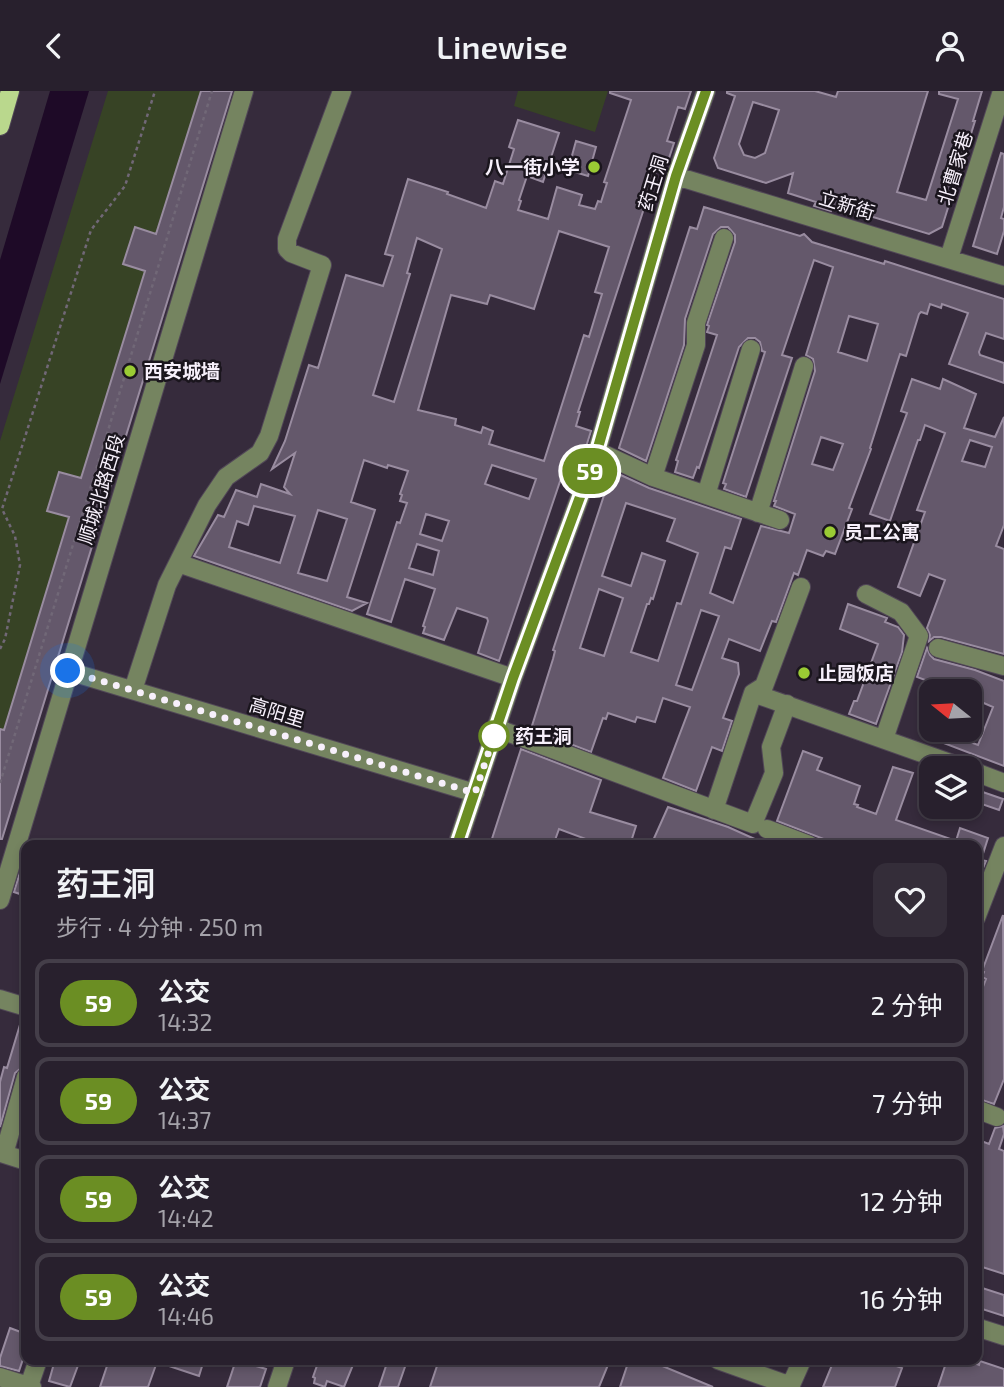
<!DOCTYPE html>
<html lang="zh">
<meta charset="utf-8">
<style>
body{margin:0;font-family:"Exo 2","Noto Sans SC",sans-serif;background:#342d39;color:#f1f3f6;height:100vh;display:flex;flex-direction:column;font-size:26px;white-space:nowrap}
*{box-sizing:border-box;margin:0}
p{font-size:23px;color:#a5a3aa}
.icon{flex:none;width:38px;height:38px;fill:none;stroke:currentColor;stroke-width:2;stroke-linecap:round;stroke-linejoin:round}
.map{position:relative;flex:1;overflow:hidden}
.sheet{position:absolute;left:21px;top:749px;width:961px;height:525px;display:flex;flex-direction:column;background:#28202d;border-radius:14px;box-shadow:0 4px 10px #0003,0 0 0 2px #443e49}
.sheet>*{flex:none}
.badge{padding:0 14px;border-radius:23px;font-size:24px;line-height:46px}
.needle{width:46px;rotate:288deg}
.controls{position:absolute;left:919px;top:588px;display:grid;gap:14px}
.controls a{display:grid;place-items:center;width:63px;height:63px;border-radius:14px;background:#28202d;box-shadow:0 4px 10px #0003,0 0 0 2px #443e49;font-size:35px}
.you{position:absolute;width:35px;height:35px;margin:-18px;border:5px solid #fff;border-radius:50%;background:#1a73e8;box-shadow:0 0 0 10px #1a73e833}
.map>.badge{position:absolute;translate:-50% -50%;box-shadow:0 0 0 4px #fff}
.round{display:grid;place-items:center;flex:none;width:74px;height:74px;border-radius:14px;background:#342d39}
.headline{display:flex;align-items:center;justify-content:space-between;height:119px;padding:0 35px}
h1{font-size:33px;font-weight:600;line-height:52px}
ul{padding:0;list-style:none}
li{display:flex;align-items:center;gap:21px;height:88px;margin:0 14px 10px;padding:0 21px;border:4px solid #443e49;border-radius:14px}
li div{flex:1}
li b{display:block;font-size:26px}
li em{font-style:normal}
li .badge{min-width:77px;font-weight:700;text-align:center}
header{display:flex;justify-content:space-between;align-items:center;height:91px;padding:0 35px;background:#28202d;font-size:32px;font-weight:600}
.map>svg:first-child{display:block}
.green{fill:#374325}
.water{fill:#1e0a27}
.building{fill:#64586b;stroke:#998ca0;stroke-width:2;fill-rule:evenodd}
.lines{fill:none;stroke-linecap:round;stroke-linejoin:round}
.minor-casing{stroke:#514757;stroke-width:20}
.major-casing{stroke:#514757;stroke-width:20}
.path{stroke:#716877;stroke-width:2.5;stroke-dasharray:3.5 3.5;stroke-linecap:butt}
.minor{stroke:#758460;stroke-width:18}
.major{stroke:#bad88d;stroke-width:18}
.line-casing{stroke:#fff;stroke-width:16}
.line{stroke:#6b8e23;stroke-width:10}
.walk{stroke:#f7f0fb;stroke-width:7;stroke-dasharray:0 12.6}
.poi-dot{fill:#9acb34;stroke:#1a151d;stroke-width:2.5}
.stop-dot{fill:#fff;stroke:#6b8e23;stroke-width:3.5}
.labels{text-anchor:middle;stroke-width:5;stroke-linejoin:round;paint-order:stroke}
.poi-label{font-size:19px;font-weight:bold;fill:#f7f0fb;stroke:#1a151d;text-anchor:start}
.street-label{font-size:19px;fill:#f7f0fb;stroke:#1a151d}
.stop-label{font-size:19px;font-weight:bold;fill:#f7f0fb;stroke:#1a151d;text-anchor:start}
</style>
<header><svg class="icon" aria-label="back" viewBox="0 0 24 24"><path d="M15 5l-7 7 7 7"/></svg>Linewise<svg class="icon" aria-label="person" viewBox="0 0 24 24"><circle cx="12" cy="8" r="4"/><path d="M4 21q1-7 8-7t8 7"/></svg></header>
<div class="map">
<svg width="1004" height="1296" viewBox="0 0 1004 1296">
<rect width="100%" height="100%" fill="#362b3c"/>
<path class="green" d="M 108,0 L 201,0 L 156,143 L 135,137 L 124,173 L 145,180 L 81,387 L 59,381 L 47,419 L 69,426 L 4,639 L 0,638 L 0,350 Z
M 518,0 L 608,0 L 595,41 L 514,15 Z"/>
<path class="water" d="M 50,0 L 89,0 L 0,293 L 0,169 Z"/>
<path class="building" d="M 201,0 L 232,0 L 2,748 L 0,748 L 0,638 L 4,639 L 69,426 L 47,420 L 59,381 L 81,387 L 145,180 L 123,173 L 135,136 L 156,143 Z
M 610,0 L 691,0 L 685,18 L 678,16 L 667,50 L 674,52 L 668,70 L 660,68 L 578,321 L 580,321 L 576,335 L 591,340 L 586,356 L 582,368 L 569,364 L 499,570 L 478,562 L 488,530 L 487,527 L 457,517 L 444,549 L 423,542 L 425,536 L 423,535 L 435,498 L 405,488 L 391,531 L 367,523 L 397,431 L 400,432 L 407,412 L 400,410 L 402,404 L 400,403 L 408,380 L 388,374 L 387,377 L 364,369 L 351,411 L 375,419 L 347,506 L 367,512 L 352,520 L 194,465 L 218,424 L 224,426 L 236,399 L 257,406 L 261,393 L 290,403 L 284,396 L 295,362 L 272,378 L 285,350 L 309,274 L 318,277 L 346,184 L 383,195 L 393,165 L 385,163 L 408,88 L 448,101 L 447,103 L 486,117 L 495,90 L 503,93 L 514,58 L 509,56 L 518,29 L 559,42 L 543,91 L 527,85 L 519,109 L 521,110 L 518,119 L 548,128 L 557,96 L 582,104 L 579,114 L 595,118 L 598,110 L 601,111 L 607,92 L 604,91 L 631,9 L 610,2 ZM 559,140 L 609,156 L 595,201 L 602,203 L 589,246 L 584,244 L 544,370 L 489,353 L 493,340 L 483,336 L 481,342 L 455,334 L 456,328 L 418,319 L 451,204 L 487,213 L 490,204 L 534,218 ZM 417,147 L 442,158 L 394,311 L 373,304 L 410,183 L 407,182 ZM 492,374 L 536,388 L 529,408 L 485,393 ZM 254,415 L 295,425 L 280,472 L 229,456 L 237,430 L 248,434 ZM 318,419 L 347,428 L 327,490 L 298,482 ZM 426,423 L 449,430 L 442,450 L 420,443 ZM 417,453 L 439,460 L 433,484 L 409,477 Z
M 727,0 L 815,0 L 836,6 L 838,0 L 928,0 L 897,101 L 926,109 L 958,8 L 939,3 L 939,0 L 982,0 L 973,30 L 975,30 L 942,136 L 929,143 L 840,116 L 839,120 L 832,117 L 831,120 L 814,115 L 816,111 L 788,102 L 793,82 L 766,92 L 718,77 L 714,67 L 735,5 L 727,2 ZM 753,11 L 779,19 L 765,62 L 755,67 L 744,64 L 739,53 Z
M 576,50 L 596,56 L 588,85 L 568,79 Z
M 1001,62 L 1004,63 L 1004,116 L 1001,127 L 1004,128 L 1004,140 L 997,163 L 973,155 Z
M 704,116 L 800,145 L 804,143 L 812,151 L 884,173 L 885,170 L 1004,208 L 1004,248 L 986,242 L 979,261 L 980,264 L 1004,272 L 1004,292 L 949,273 L 968,222 L 942,213 L 941,217 L 930,213 L 927,223 L 921,221 L 919,223 L 906,265 L 900,263 L 870,357 L 871,358 L 849,417 L 852,418 L 835,463 L 826,460 L 823,465 L 807,459 L 798,484 L 794,482 L 776,531 L 772,530 L 760,560 L 729,548 L 722,567 L 738,572 L 739,583 L 723,627 L 732,630 L 722,660 L 712,656 L 696,700 L 663,687 L 690,616 L 663,607 L 655,631 L 637,626 L 635,631 L 608,622 L 606,628 L 603,627 L 591,661 L 531,638 L 553,568 L 555,560 L 553,559 L 612,380 L 649,397 L 741,428 L 731,458 L 725,456 L 710,502 L 733,512 L 761,435 L 789,442 L 795,423 L 774,415 L 776,410 L 774,410 L 815,280 L 813,268 L 806,264 L 833,176 L 814,169 L 782,264 L 792,267 L 746,406 L 724,398 L 726,393 L 723,392 L 765,261 L 762,260 L 760,251 L 755,247 L 748,247 L 739,256 L 699,377 L 697,376 L 693,387 L 675,381 L 678,370 L 676,369 L 717,244 L 707,241 L 709,235 L 707,234 L 735,151 L 735,144 L 728,136 L 721,136 L 713,143 L 685,228 L 684,254 L 646,370 L 619,357 L 690,136 L 697,138 ZM 849,225 L 878,233 L 867,270 L 838,261 ZM 821,346 L 843,353 L 833,379 L 812,373 ZM 626,412 L 675,428 L 667,450 L 698,462 L 681,513 L 677,512 L 658,570 L 631,561 L 647,513 L 649,513 L 651,507 L 653,508 L 665,470 L 642,462 L 631,495 L 602,485 ZM 599,498 L 623,507 L 604,565 L 580,557 ZM 701,519 L 719,525 L 692,599 L 676,594 Z
M 912,288 L 940,298 L 943,288 L 976,303 L 964,337 L 995,346 L 1004,326 L 1004,434 L 996,455 L 1004,458 L 1004,563 L 941,546 L 934,546 L 929,550 L 930,544 L 927,537 L 945,489 L 929,483 L 920,505 L 898,496 L 925,421 L 917,419 L 945,342 L 925,334 L 920,349 L 918,349 L 890,430 L 870,423 L 907,322 L 901,320 ZM 970,349 L 992,356 L 985,376 L 962,370 Z
M 848,513 L 887,527 L 885,531 L 898,536 L 904,544 L 902,561 L 876,633 L 849,623 L 854,610 L 857,610 L 878,553 L 840,538 Z
M 927,557 L 930,564 L 934,568 L 975,579 L 1004,590 L 1004,675 L 933,648 L 937,639 L 978,654 L 993,616 L 970,606 L 970,600 L 954,600 L 917,586 Z
M 521,658 L 601,689 L 590,721 L 636,735 L 630,754 L 593,754 L 594,751 L 559,738 L 554,752 L 546,749 L 545,754 L 490,754 Z
M 803,660 L 822,667 L 817,679 L 860,695 L 854,713 L 858,714 L 857,716 L 876,723 L 893,676 L 913,682 L 896,729 L 956,750 L 960,737 L 988,747 L 981,769 L 986,770 L 976,794 L 976,754 L 839,754 L 777,730 Z
M 974,698 L 1003,708 L 999,719 L 970,709 Z
M 668,716 L 728,736 L 768,754 L 651,754 Z
M 26,762 L 26,805 L 14,801 Z
M 1003,824 L 1004,988 L 994,1013 L 976,1007 L 976,914 L 986,888 L 982,886 L 984,881 L 982,880 Z
M 22,927 L 26,927 L 26,973 L 15,982 L 0,1036 L 0,991 L 4,976 L 7,977 Z
M 1003,1035 L 1004,1043 L 999,1058 L 1004,1060 L 1004,1183 L 976,1174 L 976,1083 L 980,1074 L 976,1073 L 976,1048 L 989,1053 L 995,1037 Z
M 976,1195 L 1004,1204 L 1004,1225 L 976,1216 Z
M 10,1237 L 26,1243 L 26,1259 L 19,1280 L 0,1275 L 0,1267 Z
M 55,1269 L 80,1269 L 70,1296 L 49,1290 Z
M 109,1269 L 204,1269 L 199,1285 L 157,1271 L 148,1296 L 100,1296 Z
M 236,1269 L 266,1278 L 260,1296 L 227,1296 Z
M 319,1269 L 355,1269 L 344,1296 L 327,1290 L 325,1296 L 314,1292 L 315,1287 L 313,1286 Z
M 388,1269 L 407,1270 L 398,1296 L 379,1296 Z
M 439,1269 L 610,1269 L 599,1296 L 430,1296 Z
M 629,1269 L 648,1269 L 713,1296 L 620,1296 Z
M 834,1269 L 880,1269 L 902,1277 L 895,1296 L 823,1296 Z
M 947,1269 L 966,1269 L 979,1274 L 980,1270 L 1004,1278 L 1004,1296 L 938,1296 Z"/>
<g class="lines">
<defs>
<path id="minor" d="M 676,85 L 1004,185
M 949,167 L 1002,0
M 597,360 L 653,386 L 780,429
M 653,386 L 696,254 L 696,232 L 724,147
M 706,404 L 751,258
M 758,422 L 804,275
M 178,472 L 513,587
M 866,503 L 901,521 L 919,545 L 884,648
M 938,557 L 1004,575
M 68,580 L 475,702
M 133,599 L 167,494 L 207,414 L 226,386 L 260,362 L 269,345 L 322,174 L 291,162 L 287,158 L 287,148 L 342,0
M 753,602 L 964,677
M 496,637 L 753,733 L 774,682 L 771,656 L 787,613
M 970,679 L 1004,692
M 714,719 L 753,602 L 764,595 L 801,496
M 767,738 L 809,754
M 457,754 L 513,587 L 597,360 L 676,85 L 706,0
M 0,809 L 244,0
M 976,827 L 1004,755
M 0,908 L 26,916
M 26,986 L 4,1063 L 26,1070
M 976,1018 L 997,1026
M 976,1236 L 1004,1245
M 718,1269 L 791,1295
M 0,1286 L 32,1296
M 29,1295 L 38,1269
M 277,1296 L 286,1269
M 790,1296 L 802,1269"/>
<path id="major" d="M 0,35 L 10,0"/>
</defs>
<use href="#minor" class="minor-casing"/>
<use href="#major" class="major-casing"/>
<path class="path" d="M 0,558 L 5,548 L 20,474 L 15,445 L 2,418 L 91,139 L 125,95 L 155,0
M 0,692 L 212,0"/>
<use href="#minor" class="minor"/>
<use href="#major" class="major"/>
</g>
<g class="lines">
<defs>
<path id="line" d="M 457,754 L 513,587 L 597,360 L 676,85 L 706,0"/>
</defs>
<use href="#line" class="line-casing"/>
<use href="#line" class="line"/>
<path class="walk" d="M 68,580 L 475,702 L 494,645"/>
</g>
<g class="poi-dot">
<circle cx="594" cy="76" r="7"/>
<circle cx="130" cy="280" r="7"/>
<circle cx="830" cy="441" r="7"/>
<circle cx="804" cy="582" r="7"/>
</g>
<circle class="stop-dot" cx="494" cy="645" r="14"/>
<g class="labels">
<g class="poi-label">
<text x="580" y="83" text-anchor="end">八一街小学</text>
<text x="144" y="287">西安城墙</text>
<text x="844" y="448">员工公寓</text>
<text x="818" y="589">止园饭店</text>
</g>
<g class="street-label">
<text transform="translate(955 77) rotate(-73)" y="7">北曹家巷</text>
<text transform="translate(653 92) rotate(-73)" y="7">药王洞</text>
<text transform="translate(847 114) rotate(17)" y="7">立新街</text>
<text transform="translate(101 398) rotate(-73)" y="7">顺城北路西段</text>
<text transform="translate(277 621) rotate(17)" y="7">高阳里</text>
</g>
<g class="stop-label">
<text x="515" y="652">药王洞</text>
</g>
</g>
</svg>
<div class="controls">
<a><svg class="needle" viewBox="-14 -14 28 28"><path d="M0-13l5 13h-10z" fill="#e53935"/><path d="M0 13l5-13h-10z" fill="#a5a3aa"/></svg></a>
<a><svg class="icon" aria-label="layers" viewBox="0 0 24 24"><path d="M12 4l9 5-9 5-9-5zM3 14l9 5 9-5"/></svg></a>
</div>
<div class="you" style="left:68px;top:580px"></div>
<b class="badge" style="left:590px;top:380px;background:#6b8e23;color:#fff">59</b>
<section class="sheet">
<div class="headline"><div><h1>药王洞</h1><p>步行 · 4 分钟 · 250 m</p></div><a class="round"><svg class="icon" aria-label="heart" viewBox="0 0 24 24"><path d="M12 20l-8-8c-3-5 5-10 8-4 3-6 11-1 8 4z"/></svg></a></div>
<ul>
<li><span class="badge" style="background:#6b8e23;color:#fff">59</span><div><b>公交</b><p>14:32</p></div><em>2 分钟</em></li>
<li><span class="badge" style="background:#6b8e23;color:#fff">59</span><div><b>公交</b><p>14:37</p></div><em>7 分钟</em></li>
<li><span class="badge" style="background:#6b8e23;color:#fff">59</span><div><b>公交</b><p>14:42</p></div><em>12 分钟</em></li>
<li><span class="badge" style="background:#6b8e23;color:#fff">59</span><div><b>公交</b><p>14:46</p></div><em>16 分钟</em></li>
</ul>
</section>
</div>
